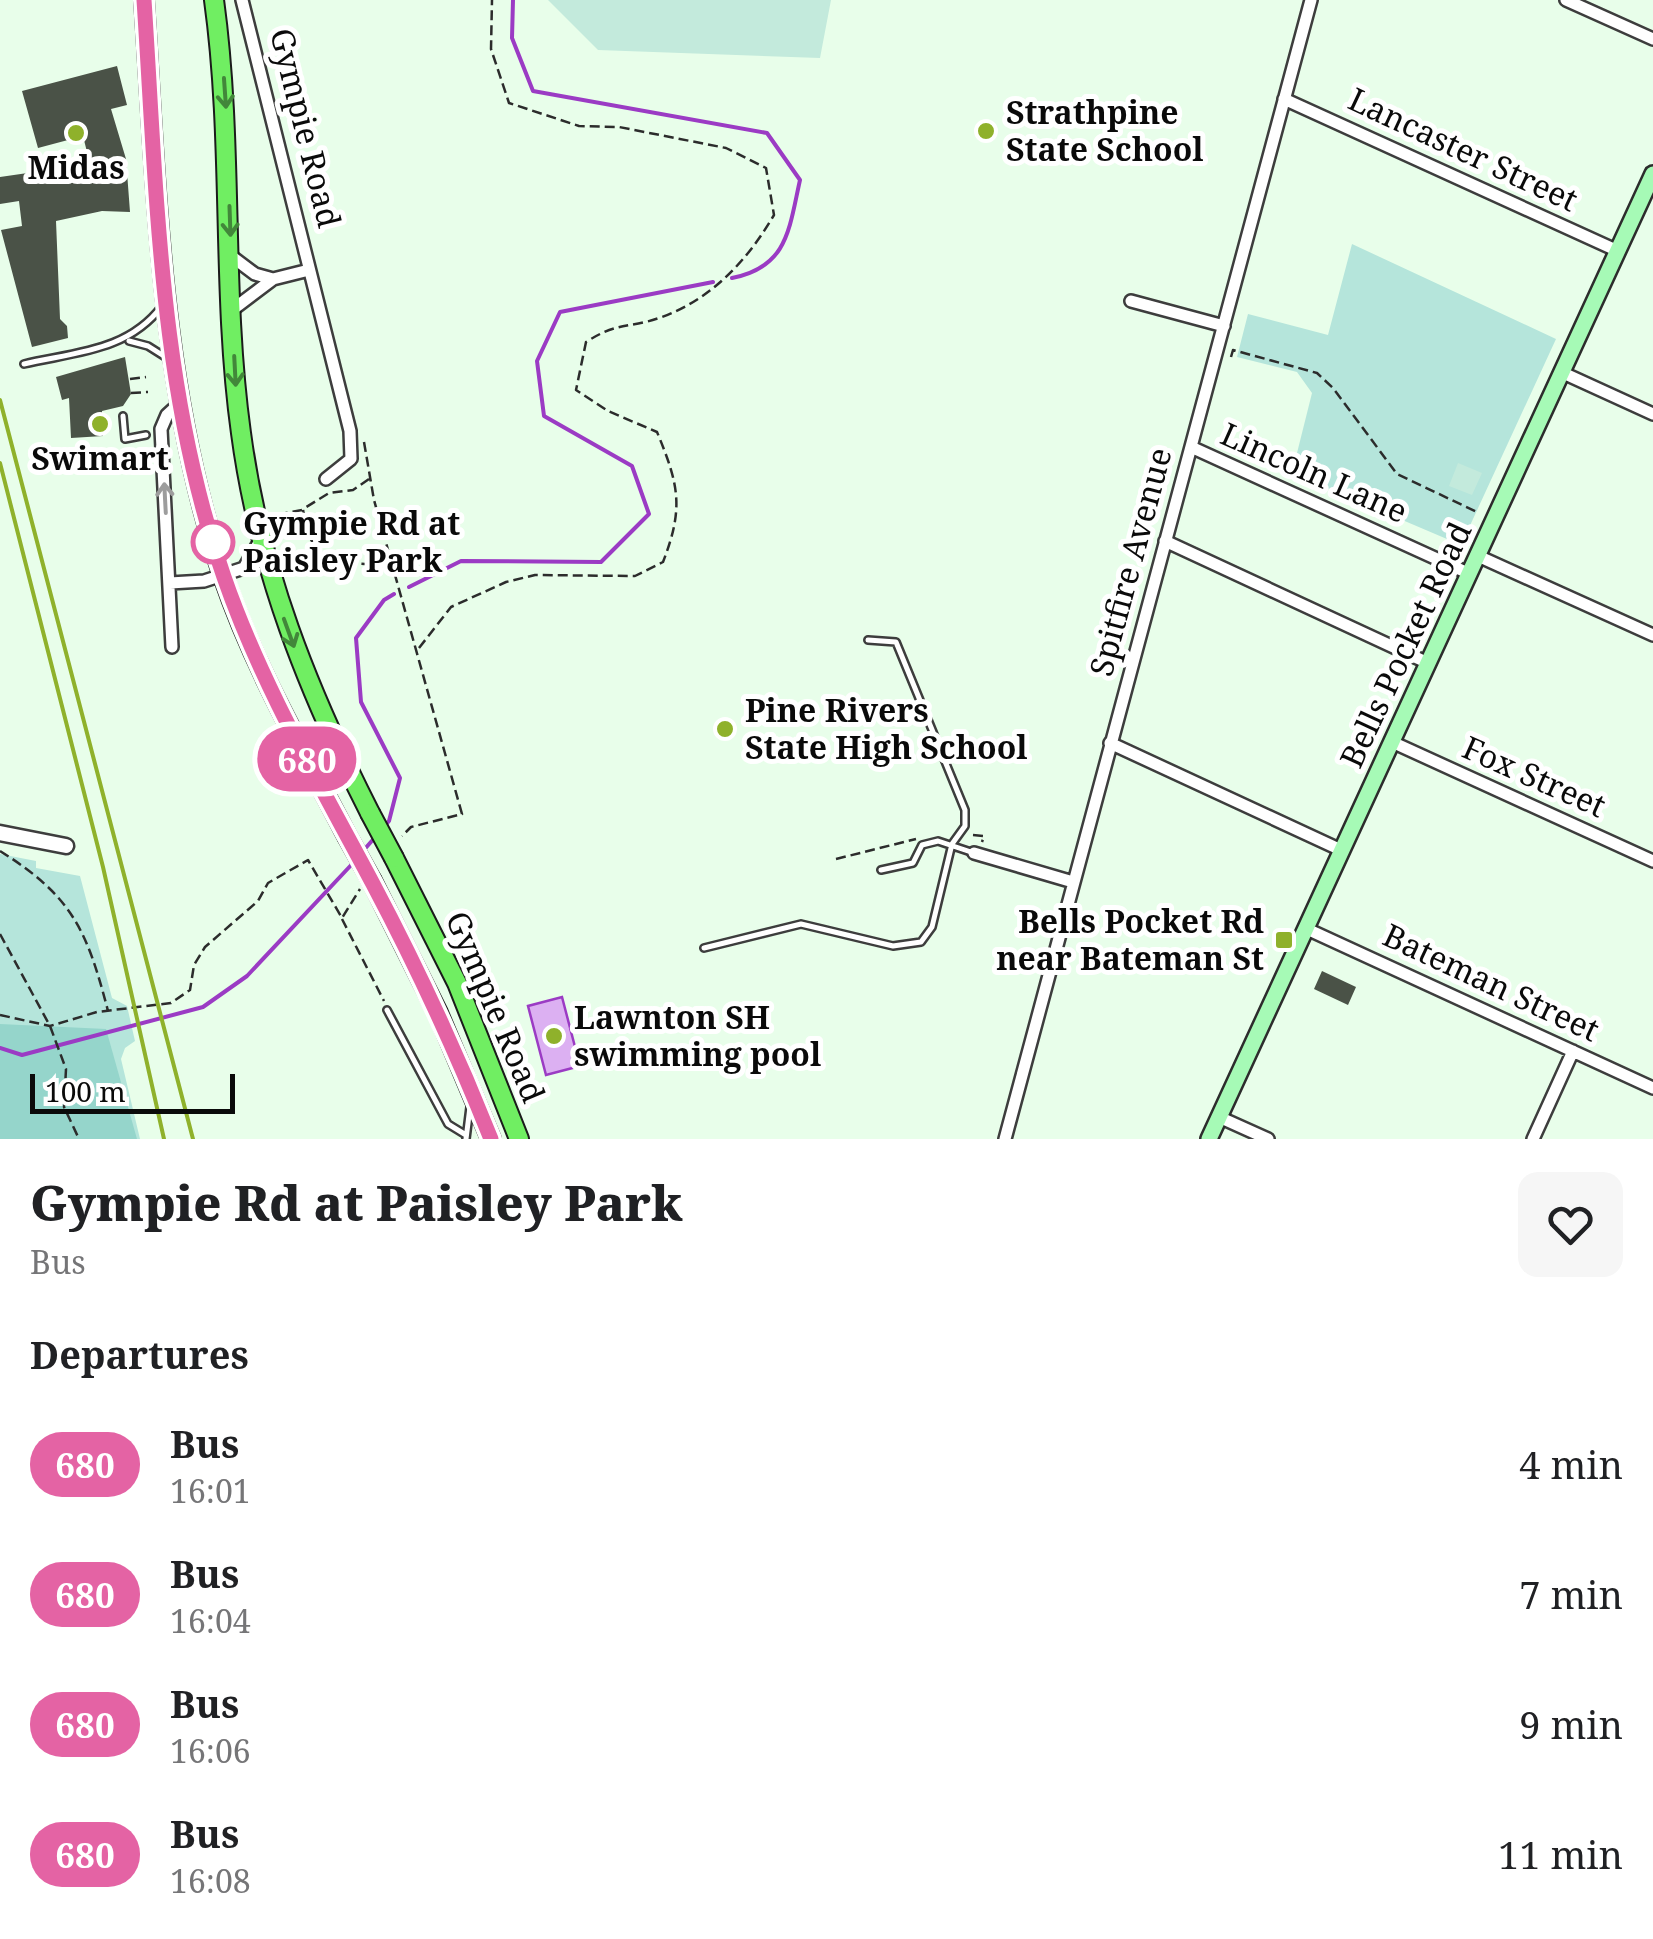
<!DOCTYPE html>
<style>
body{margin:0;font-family:"Noto Serif",serif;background:#f6f6f6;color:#202124;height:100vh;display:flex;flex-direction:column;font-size:38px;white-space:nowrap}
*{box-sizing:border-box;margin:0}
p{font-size:32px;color:#757577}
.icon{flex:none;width:55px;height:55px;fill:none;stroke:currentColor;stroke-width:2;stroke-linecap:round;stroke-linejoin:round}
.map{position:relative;height:1139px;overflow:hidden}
.sheet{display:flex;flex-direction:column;background:#fff;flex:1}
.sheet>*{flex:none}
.badge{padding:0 20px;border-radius:32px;font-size:35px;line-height:65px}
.scale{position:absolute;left:30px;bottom:25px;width:205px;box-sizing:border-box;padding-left:10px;border:5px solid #0a0a0a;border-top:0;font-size:28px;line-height:35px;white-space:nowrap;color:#0a0a0a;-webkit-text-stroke:8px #fff;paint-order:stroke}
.map>.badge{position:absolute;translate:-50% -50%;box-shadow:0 0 0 5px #fff}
h2{padding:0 30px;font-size:38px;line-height:90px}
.round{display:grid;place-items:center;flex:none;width:105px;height:105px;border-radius:20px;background:#f6f6f6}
.headline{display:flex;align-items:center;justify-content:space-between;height:170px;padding:0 30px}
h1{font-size:48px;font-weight:800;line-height:75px}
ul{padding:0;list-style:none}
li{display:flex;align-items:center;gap:30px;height:130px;padding:0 30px}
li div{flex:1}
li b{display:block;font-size:38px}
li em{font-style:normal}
li .badge{min-width:110px;font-weight:700;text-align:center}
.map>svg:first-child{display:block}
.green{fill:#b5e5db}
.forest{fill:#95d5cb}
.pitch{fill:#c3eadc}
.water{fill:#dcb0f2;stroke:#9b3bc4;stroke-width:2.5}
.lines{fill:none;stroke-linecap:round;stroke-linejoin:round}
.stream{stroke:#9b3bc4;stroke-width:4}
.building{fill:#4a5247}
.service-casing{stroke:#3d3d3d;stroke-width:10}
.minor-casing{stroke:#3d3d3d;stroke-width:16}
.tertiary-casing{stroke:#3d3d3d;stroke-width:19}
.secondary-casing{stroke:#2c2c2c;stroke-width:20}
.trunk-casing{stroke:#1b1b1b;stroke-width:22}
.path{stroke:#2c2c2c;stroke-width:2.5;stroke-dasharray:10 5;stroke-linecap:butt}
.service{stroke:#fff;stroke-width:5}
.minor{stroke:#fff;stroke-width:11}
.tertiary{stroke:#fff;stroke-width:14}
.secondary{stroke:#a6fab6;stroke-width:15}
.trunk{stroke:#70ee62;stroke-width:18}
.rail{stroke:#8fb12b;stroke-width:4}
.trunk-bridge-casing{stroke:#1b1b1b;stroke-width:22;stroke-linecap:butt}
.trunk-bridge{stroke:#70ee62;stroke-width:18}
.oneway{stroke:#42873a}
.oneway2{stroke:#9d9d9d}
.line-casing{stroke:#fff;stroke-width:22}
.line{stroke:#e463a4;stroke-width:15}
.poi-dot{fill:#8fb12b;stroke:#fff;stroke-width:4}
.stop-dot{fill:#fff;stroke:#e463a4;stroke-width:5}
.labels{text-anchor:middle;stroke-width:10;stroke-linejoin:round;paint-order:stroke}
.poi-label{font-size:32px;font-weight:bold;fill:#0a0a0a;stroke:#fff;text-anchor:start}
.street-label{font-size:32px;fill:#0a0a0a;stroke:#fff}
.stop-label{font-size:32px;font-weight:bold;fill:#0a0a0a;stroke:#fff;text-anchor:start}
</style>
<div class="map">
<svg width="1653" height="1139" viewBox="0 0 1653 1139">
<rect width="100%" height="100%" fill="#e8feea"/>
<path class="green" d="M 1352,244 L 1556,339 L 1461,545 L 1292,473 L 1312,393 L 1297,372 L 1237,357 L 1248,314 L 1328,335 Z
M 0,854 L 36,861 L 36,868 L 80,876 L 112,998 L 127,1006 L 135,1041 L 125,1048 L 121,1059 L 140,1139 L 53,1139 L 0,1048 Z"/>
<path class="forest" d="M 0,1024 L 106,1029 L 137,1139 L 0,1139 Z"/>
<path class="pitch" d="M 548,0 L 831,0 L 820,58 L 598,50 Z
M 1458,463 L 1482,473 L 1472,495 L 1449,486 Z"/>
<path class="water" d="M 562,997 L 580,1066 L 546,1075 L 528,1006 Z"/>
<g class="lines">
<path class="stream" d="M 513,0 L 512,38 L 533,91 L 767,133 L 800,180 C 789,229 788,267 732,278
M 409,587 L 461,561 L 601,562 L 649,514 L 632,466 L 544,416 L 537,361 L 560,312 L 713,282
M 383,828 L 389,821 L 400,778 L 361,702 L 356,638 L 384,600 L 394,594
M 363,851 L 377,835
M 0,1048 L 22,1055 L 203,1007 L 247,976 L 354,862"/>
</g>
<path class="building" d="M 117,66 L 127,105 L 111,109 L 126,159 L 130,212 L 102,211 L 56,221 L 60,319 L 67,326 L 68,338 L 32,347 L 1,230 L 22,226 L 19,201 L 0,204 L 0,177 L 90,164 L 83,136 L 38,148 L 22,91 Z
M 125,357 L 131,394 L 123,406 L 102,411 L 103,436 L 71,438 L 69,398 L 62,400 L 56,377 Z
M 1322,971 L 1356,987 L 1348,1005 L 1314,989 Z"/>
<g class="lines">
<defs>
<path id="service" d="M 129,341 L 148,346 L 167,358
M 24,364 C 76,352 128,351 162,306
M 123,416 L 125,439 L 146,435
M 881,870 L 913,863 L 922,845 L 938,841 L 971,852
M 704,948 L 801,924 L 893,946 L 921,942 L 932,927 L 952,844 L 965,826 L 965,810 L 896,642 L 868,640
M 387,1010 L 448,1124 L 466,1135
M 466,1139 L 470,1107"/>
<path id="minor" d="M 242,0 L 350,431 L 351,459 L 326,479
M 1566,0 L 1653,39
M 1284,99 L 1618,251
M 231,256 L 255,274 L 273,279
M 1131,301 L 1224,326
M 232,310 L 273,279 L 309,270
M 1561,372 L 1653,414
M 1191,447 L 1470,574
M 1165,541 L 1428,663
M 1478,556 L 1653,635
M 170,583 L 204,581 L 244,568 L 261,539
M 172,647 L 161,429 L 167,415 L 179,404
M 1392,742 L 1653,861
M 1110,743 L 1341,850
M 974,853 L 1073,882
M 1307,929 L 1653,1088
M 1219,1117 L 1268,1139
M 1005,1139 L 1311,0
M 1533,1139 L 1573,1051"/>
<path id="tertiary" d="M 0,833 L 66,846"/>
<path id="secondary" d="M 1209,1139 L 1653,174"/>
<path id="trunk" d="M 144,0 C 157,195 160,389 223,576 C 254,667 303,751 347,836
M 214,0 C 234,144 221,290 241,433 C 259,569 308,691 370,813
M 394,858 L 457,983 L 519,1139
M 372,881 L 438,1013 L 491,1139"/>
</defs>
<use href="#service" class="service-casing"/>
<use href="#minor" class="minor-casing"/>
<use href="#tertiary" class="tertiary-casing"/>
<use href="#secondary" class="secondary-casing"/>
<use href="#trunk" class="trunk-casing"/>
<path class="path" d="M 1231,357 L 1233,350 L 1317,373 L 1333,388 L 1397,474 L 1479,513
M 130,379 L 146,377
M 131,393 L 148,392
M 364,442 L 374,500 L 462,814 L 411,827 L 402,836
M 369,479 L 353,490 L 329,493 L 303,509 C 310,569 341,561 391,566
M 277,527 L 275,515 L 302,510
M 419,648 L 451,607 L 506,582 L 535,575 L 635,576 L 663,562 C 684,508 679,485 657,432 L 608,411 L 576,390 L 586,342 C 619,321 627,329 659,318 C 711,300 747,261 774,215 L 766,168 L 726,148 L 619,127 L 579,126 L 509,103 L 491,49 L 492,0
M 973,835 L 984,836 L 982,842
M 0,851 C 72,896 87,930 108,1011
M 836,859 L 916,839
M 342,919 L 384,1001
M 0,934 L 50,1026 L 66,1069 L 64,1107 L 79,1139
M 0,1015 L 50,1026 L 97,1012 L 171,1003 L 190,990 L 194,965 L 205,947 L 258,901 L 268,883 L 308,860 L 342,918 L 360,889"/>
<use href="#service" class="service"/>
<use href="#minor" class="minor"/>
<use href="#tertiary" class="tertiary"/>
<use href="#secondary" class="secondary"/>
<use href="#trunk" class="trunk"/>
<path class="rail" d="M 0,400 L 193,1139
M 0,463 L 103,867 L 164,1139"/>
<defs>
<path id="trunk-bridge" d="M 370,813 L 394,858
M 347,836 L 372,881"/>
</defs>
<use href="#trunk-bridge" class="trunk-bridge-casing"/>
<use href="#trunk-bridge" class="trunk-bridge"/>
</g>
<defs><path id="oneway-shaft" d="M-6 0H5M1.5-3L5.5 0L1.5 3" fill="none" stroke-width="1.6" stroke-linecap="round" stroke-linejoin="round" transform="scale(2.5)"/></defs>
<g class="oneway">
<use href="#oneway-shaft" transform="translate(225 93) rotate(86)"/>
<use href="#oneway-shaft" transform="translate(230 221) rotate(88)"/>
<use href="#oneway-shaft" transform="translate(235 371) rotate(87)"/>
<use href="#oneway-shaft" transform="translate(289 633) rotate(70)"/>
</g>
<use class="oneway2" href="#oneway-shaft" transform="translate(165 498) rotate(-93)"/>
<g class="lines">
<defs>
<path id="line" d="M 144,0 C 157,195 159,390 224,577 C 261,684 320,784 373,884 C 417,967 456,1051 491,1139"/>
</defs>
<use href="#line" class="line-casing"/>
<use href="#line" class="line"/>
</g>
<g class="poi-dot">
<circle cx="986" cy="131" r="10"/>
<circle cx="76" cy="133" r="10"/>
<circle cx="100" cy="424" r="10"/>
<circle cx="725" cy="729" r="10"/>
<rect x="1274" y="930" width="20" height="20" rx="5"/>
<circle cx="554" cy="1036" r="10"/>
</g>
<circle class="stop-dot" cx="213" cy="542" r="20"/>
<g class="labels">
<g class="poi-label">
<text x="1006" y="124">Strathpine<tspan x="1006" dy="37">State School</tspan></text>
<text x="76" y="179" text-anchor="middle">Midas</text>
<text x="100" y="470" text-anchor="middle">Swimart</text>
<text x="745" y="722">Pine Rivers<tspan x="745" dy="37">State High School</tspan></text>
<text x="1264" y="933" text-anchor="end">Bells Pocket Rd<tspan x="1264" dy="37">near Bateman St</tspan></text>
<text x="574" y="1029">Lawnton SH<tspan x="574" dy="37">swimming pool</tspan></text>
</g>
<g class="street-label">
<text transform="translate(305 128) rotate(76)" y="11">Gympie Road</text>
<text transform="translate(1463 150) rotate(25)" y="11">Lancaster Street</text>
<text transform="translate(1314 473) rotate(24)" y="11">Lincoln Lane</text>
<text transform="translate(1131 562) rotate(-75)" y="11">Spitfire Avenue</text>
<text transform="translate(1406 645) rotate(-65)" y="11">Bells Pocket Road</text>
<text transform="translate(1534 777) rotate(24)" y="11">Fox Street</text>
<text transform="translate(1491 983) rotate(25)" y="11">Bateman Street</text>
<text transform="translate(495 1007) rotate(67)" y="11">Gympie Road</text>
</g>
<g class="stop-label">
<text x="243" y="535">Gympie Rd at<tspan x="243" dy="37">Paisley Park</tspan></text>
</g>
</g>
</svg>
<div class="scale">100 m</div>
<b class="badge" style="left:307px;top:759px;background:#e463a4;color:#fff">680</b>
</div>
<section class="sheet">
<div class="headline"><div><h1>Gympie Rd at Paisley Park</h1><p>Bus</p></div><a class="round"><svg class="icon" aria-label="heart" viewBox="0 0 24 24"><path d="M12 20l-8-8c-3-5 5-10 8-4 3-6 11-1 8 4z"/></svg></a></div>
<h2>Departures</h2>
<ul>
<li><span class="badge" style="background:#e463a4;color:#fff">680</span><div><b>Bus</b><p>16:01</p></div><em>4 min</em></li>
<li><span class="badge" style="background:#e463a4;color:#fff">680</span><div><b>Bus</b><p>16:04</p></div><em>7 min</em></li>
<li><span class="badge" style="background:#e463a4;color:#fff">680</span><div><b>Bus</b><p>16:06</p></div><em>9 min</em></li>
<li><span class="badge" style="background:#e463a4;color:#fff">680</span><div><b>Bus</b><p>16:08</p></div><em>11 min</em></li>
</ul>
</section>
